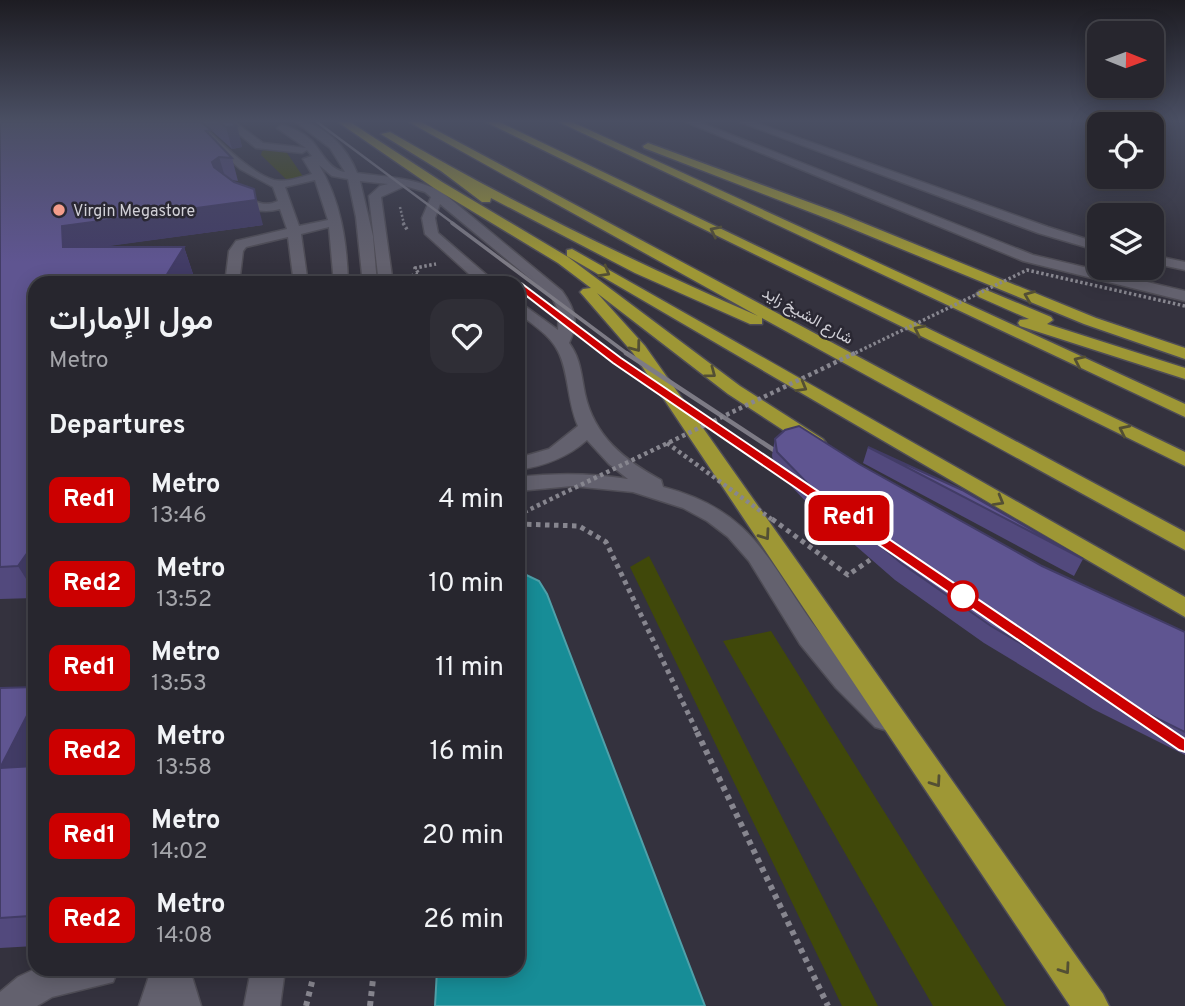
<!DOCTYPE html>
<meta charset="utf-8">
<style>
body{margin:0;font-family:Overpass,Vazirmatn,sans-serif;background:#2f2e36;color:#f1f3f6;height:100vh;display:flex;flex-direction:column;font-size:26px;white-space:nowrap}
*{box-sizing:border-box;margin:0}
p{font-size:23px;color:#a4a5aa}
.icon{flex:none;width:38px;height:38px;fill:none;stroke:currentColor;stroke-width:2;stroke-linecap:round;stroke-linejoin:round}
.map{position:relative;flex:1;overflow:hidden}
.side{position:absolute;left:28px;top:276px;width:497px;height:700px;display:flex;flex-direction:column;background:#27262e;border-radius:21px;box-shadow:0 4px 18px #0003,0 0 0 2px #43434a}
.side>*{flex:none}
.badge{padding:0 14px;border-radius:10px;font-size:24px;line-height:46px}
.needle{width:46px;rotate:91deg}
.controls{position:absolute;left:1087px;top:21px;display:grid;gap:14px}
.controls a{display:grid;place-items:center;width:77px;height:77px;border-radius:14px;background:#27262e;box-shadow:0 4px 18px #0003,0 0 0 2px #43434a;font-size:35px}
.map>.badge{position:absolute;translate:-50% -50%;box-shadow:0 0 0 4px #fff}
h2{padding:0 21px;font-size:26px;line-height:63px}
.round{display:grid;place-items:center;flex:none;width:74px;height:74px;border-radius:21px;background:#2f2e36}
.overview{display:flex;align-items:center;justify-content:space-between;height:119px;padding:0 21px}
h1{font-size:33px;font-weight:600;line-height:52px}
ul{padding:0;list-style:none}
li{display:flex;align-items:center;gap:21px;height:84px;padding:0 21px}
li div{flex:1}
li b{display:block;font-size:26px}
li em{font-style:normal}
li .badge{min-width:77px;font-weight:700;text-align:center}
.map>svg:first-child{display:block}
.green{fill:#40480a}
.water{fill:#178d97;stroke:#4fa1aa;stroke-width:2}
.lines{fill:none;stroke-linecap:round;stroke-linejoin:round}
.minor-casing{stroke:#4f4d56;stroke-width:3}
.highway-casing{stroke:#4f4d56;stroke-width:3}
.path-far3{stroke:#87868f;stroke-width:2.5;stroke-dasharray:2 2;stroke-linecap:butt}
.path-far2{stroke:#87868f;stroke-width:3.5;stroke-dasharray:2.5 2.5;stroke-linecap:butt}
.path-far1{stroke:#87868f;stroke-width:5;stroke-dasharray:4.5 4.5;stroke-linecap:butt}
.path{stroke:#87868f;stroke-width:6;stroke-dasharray:5 5;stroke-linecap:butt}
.minor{fill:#63616e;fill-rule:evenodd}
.highway{fill:#9e9735;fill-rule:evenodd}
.rail-far2{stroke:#7d7b85;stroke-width:2.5}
.rail-far1{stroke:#7d7b85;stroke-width:3.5}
.rail{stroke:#7d7b85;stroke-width:4.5}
.path-bridge-far2{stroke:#87868f;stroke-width:3.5;stroke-dasharray:2.5 2.5;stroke-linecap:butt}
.path-bridge-far1{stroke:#87868f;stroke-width:4.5;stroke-dasharray:3.5 3.5;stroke-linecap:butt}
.path-bridge{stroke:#87868f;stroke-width:5;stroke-dasharray:4.5 4.5;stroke-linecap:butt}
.wall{fill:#52497d}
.shaded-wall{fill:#423c66}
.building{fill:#5f5591;stroke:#423c66;stroke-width:2}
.oneway{stroke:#534f34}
.line{fill:#c00;stroke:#fff;stroke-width:2}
.poi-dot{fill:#f49d8b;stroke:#2a2833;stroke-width:2.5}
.stop-dot{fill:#fff;stroke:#c00;stroke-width:3.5}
.labels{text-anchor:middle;stroke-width:5;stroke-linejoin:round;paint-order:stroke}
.far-poi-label{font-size:16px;fill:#d1d0d7;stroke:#2a2833;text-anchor:start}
.far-street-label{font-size:16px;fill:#d1d0d7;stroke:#2a2833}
</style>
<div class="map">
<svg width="1185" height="1006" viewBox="0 0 1185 1006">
<rect width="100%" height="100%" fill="#34323e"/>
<path class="green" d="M 271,148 L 285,150 L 304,178 L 287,180 L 261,155 L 262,151 Z
M 649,556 L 878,1006 L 842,1006 L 630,567 Z
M 771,631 L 1006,1006 L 933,1006 L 723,641 Z"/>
<path class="water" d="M 518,571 L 539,581 L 547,594 L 705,1006 L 435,1006 L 437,970 L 518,970 Z"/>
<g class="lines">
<defs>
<path id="minor" d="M 187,122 L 198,122 C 218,139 248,172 274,180 C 286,183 301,177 312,174 L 303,159 L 312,156 L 307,150 L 302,153 L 256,148 L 224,122 L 235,122 L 263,143 L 306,148 L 277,128 L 282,125 C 293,128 304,133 312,141 C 322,152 329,170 345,172 L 330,148 L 296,122 C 323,121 348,149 357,173 C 387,177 416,178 442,192 L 562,291 C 575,309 579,322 569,343 C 581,359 581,375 585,394 C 594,436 625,461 661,480 L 663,487 C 756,511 768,564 820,633 C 842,662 868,687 895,711 L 899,719 L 895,727 L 885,730 L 875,727 L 836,688 L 800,644 L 749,561 L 728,537 L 707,521 L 683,508 L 633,492 L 572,486 L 518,491 L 518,477 C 555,473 591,473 628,479 L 609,464 L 587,440 C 567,458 544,466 518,470 L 518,458 L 549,449 L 578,426 C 567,401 569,372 558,351 C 550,335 532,324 518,313 L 518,301 L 558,330 L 559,312 L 552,297 L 440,204 L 435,218 L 438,233 L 497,284 L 480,284 L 425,234 L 422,218 L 431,197 L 425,192 L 405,186 L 381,197 L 393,284 L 379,284 L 369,196 L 380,186 L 388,184 L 360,181 L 373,236 L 377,284 L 363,284 L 356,217 L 348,179 L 332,176 L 319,165 C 341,201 347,242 348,284 L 334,284 L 329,227 L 301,234 L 308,284 L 294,284 L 288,237 L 246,247 L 243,251 L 239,284 L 225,284 L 229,251 L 236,241 L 287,229 L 280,209 C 261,214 244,209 231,194 L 241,191 C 253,201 263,208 278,201 L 273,187 L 240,169 ZM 315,180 L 328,220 L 299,226 L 285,187 Z
M 686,122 L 699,122 L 1033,255 L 1185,291 L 1185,301 L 1023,261 Z
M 740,122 L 754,122 L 1048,227 L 1099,243 L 1099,251 L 1038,233 Z
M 1152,255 L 1185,262 L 1185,270 L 1152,263 Z
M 35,969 L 35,970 L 118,970 L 113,982 L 52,997 L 37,1006 L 0,1006 L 0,992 L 18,977 Z
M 151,970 L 190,970 L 201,1006 L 139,1006 Z
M 251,970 L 285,970 L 280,1006 L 244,1006 Z"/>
<path id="highway" d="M 338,122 L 350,122 L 442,182 L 568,257 L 740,386 L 823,439 L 826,443 L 823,447 L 809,447 L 728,394 L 597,293 L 645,346 L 1103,994 L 1109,1006 L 1070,1006 L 633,353 L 580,292 L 583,289 L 591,288 L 558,263 L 434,188 Z
M 409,122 L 421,122 L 1185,532 L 1185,550 L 762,318 L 762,324 L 750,324 L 635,273 L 491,198 L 490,202 L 482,202 L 441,171 L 381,134 L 390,132 C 508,201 632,261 758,316 Z
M 486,122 L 499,122 L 1185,452 L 1185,466 Z
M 559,122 L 572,122 L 1185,404 L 1185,417 Z
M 648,143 L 841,214 L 1096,318 L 1185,348 L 1185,359 L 1084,324 L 831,220 L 644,148 L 643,146 Z
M 572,249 L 1185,597 L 1185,617 L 567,256 L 567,250 Z
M 984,289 L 1051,317 L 1053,320 L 1047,324 L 1185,368 L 1185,379 L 1020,326 L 1018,323 L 1020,320 L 1029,319 L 979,297 L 976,294 L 979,291 Z"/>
</defs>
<use href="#minor" class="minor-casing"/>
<use href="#highway" class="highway-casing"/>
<path class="path-far3" d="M 400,207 L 404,224"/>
<path class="path-far2" d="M 403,223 L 408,231
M 406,277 L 419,274 L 415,268 L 436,264"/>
<path class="path-far1" d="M 518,524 L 579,526 L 606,542 L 698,734"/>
<path class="path" d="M 697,732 L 828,1006
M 306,1006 L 315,970
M 370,1006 L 374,970"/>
<use href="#minor" class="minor"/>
<use href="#highway" class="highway"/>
<path class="rail-far2" d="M 317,122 L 454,224"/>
<path class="rail-far1" d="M 452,223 L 629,355
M 539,301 L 610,355"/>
<path class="rail" d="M 607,353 L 790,478
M 626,353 L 789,460"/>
<path class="path-bridge-far2" d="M 851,355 L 1027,270 L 1185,306"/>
<path class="path-bridge-far1" d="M 667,443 L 774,521
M 518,515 L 855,353"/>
<path class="path-bridge" d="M 772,519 L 848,575 L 870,560"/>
</g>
<path class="wall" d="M 0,122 L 213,138 L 232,158 L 238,181 L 231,180 L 263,225 L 99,247 L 184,247 L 193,274 L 35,284 L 35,598 L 0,599 Z
M 202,122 L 232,122 L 237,126 L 242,147 L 232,149 Z
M 775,439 L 859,464 L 1042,566 L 1185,632 L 1185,755 L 1093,709 L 984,643 L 895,580 L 810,506 L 774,468 L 772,455 Z
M 868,447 L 1083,559 L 1074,576 L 863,463 Z
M 35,687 L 35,946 L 0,948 L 0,688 Z"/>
<path class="shaded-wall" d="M 237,126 L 242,147 L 232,149 L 226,127 Z
M 219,157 L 226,180 L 218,185 L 212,162 Z
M 254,189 L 263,225 L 73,251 L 63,247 L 62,226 Z
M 184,247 L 193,274 L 187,284 L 161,284 Z
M 28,552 L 35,564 L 35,593 L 18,566 Z
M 35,700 L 35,778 L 0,768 Z
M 35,904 L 35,922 L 30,916 Z"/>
<path class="building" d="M 0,122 L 201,122 L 211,130 L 206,131 L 232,158 L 219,157 L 212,162 L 214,167 L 234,182 L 254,189 L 256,200 L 62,226 L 63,247 L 184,247 L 161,284 L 35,284 L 35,551 L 28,552 L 18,566 L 0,567 Z
M 219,122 L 232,122 L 237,126 L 226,127 Z
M 799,426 L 859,464 L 1042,566 L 1185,632 L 1185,732 L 1104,692 L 991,626 L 901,563 L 814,490 L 777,452 L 775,439 L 785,430 Z
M 868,447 L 962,490 L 1083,559 Z
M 35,687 L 35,700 L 0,768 L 35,766 L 35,904 L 30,916 L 0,918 L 0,688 Z"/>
<defs><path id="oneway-chevron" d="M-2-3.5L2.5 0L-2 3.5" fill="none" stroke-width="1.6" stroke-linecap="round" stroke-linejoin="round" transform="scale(1.75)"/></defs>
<g class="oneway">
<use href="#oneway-chevron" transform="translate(715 231) rotate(-154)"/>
<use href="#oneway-chevron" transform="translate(605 272) rotate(30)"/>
<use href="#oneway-chevron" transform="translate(1029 296) rotate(-158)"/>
<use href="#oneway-chevron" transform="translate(919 330) rotate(-154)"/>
<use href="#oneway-chevron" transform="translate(636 347) rotate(53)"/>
<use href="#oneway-chevron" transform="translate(1079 361) rotate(-155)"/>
<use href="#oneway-chevron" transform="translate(711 373) rotate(37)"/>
<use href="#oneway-chevron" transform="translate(802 387) rotate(30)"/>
<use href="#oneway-chevron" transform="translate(1124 430) rotate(-154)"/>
<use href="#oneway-chevron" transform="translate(999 501) rotate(30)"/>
<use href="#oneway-chevron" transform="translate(765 535) rotate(55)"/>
<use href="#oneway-chevron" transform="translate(936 782) rotate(55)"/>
<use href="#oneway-chevron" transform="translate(1065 969) rotate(55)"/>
</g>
<linearGradient id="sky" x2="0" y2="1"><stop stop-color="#1d1c22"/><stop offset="0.46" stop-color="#4a4f63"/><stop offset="1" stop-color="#4a4f63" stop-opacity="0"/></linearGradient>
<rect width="1185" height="263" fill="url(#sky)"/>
<path class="line" d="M 515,283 L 521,283 L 621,358 L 1185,739 L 1185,752 L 1179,750 L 613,363 L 515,287 Z"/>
<circle class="poi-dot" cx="59" cy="210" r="7"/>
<circle class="stop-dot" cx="963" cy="596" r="14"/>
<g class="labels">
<g class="far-poi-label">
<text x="73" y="216">Virgin Megastore</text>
</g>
<g class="far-street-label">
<text transform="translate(808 315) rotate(29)" y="6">شارع الشيخ زايد</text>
</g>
</g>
</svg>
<div class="controls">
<a><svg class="needle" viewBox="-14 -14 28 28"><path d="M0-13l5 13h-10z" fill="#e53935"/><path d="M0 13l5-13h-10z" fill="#a4a5aa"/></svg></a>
<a><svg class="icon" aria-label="locate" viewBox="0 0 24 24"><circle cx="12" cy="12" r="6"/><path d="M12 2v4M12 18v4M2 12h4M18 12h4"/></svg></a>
<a><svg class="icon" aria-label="layers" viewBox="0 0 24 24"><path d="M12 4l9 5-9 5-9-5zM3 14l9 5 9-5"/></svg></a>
</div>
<b class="badge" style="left:849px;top:518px;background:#c00;color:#fff">Red1</b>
<section class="side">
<div class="overview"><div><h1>مول الإمارات</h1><p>Metro</p></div><a class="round"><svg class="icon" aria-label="heart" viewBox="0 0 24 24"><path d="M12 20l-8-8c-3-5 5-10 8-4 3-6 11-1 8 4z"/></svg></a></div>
<h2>Departures</h2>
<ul>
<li><span class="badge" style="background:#c00;color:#fff">Red1</span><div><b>Metro</b><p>13:46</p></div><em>4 min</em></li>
<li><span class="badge" style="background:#c00;color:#fff">Red2</span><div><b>Metro</b><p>13:52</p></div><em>10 min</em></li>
<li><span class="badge" style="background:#c00;color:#fff">Red1</span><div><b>Metro</b><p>13:53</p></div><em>11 min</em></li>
<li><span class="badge" style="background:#c00;color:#fff">Red2</span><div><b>Metro</b><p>13:58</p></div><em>16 min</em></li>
<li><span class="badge" style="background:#c00;color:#fff">Red1</span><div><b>Metro</b><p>14:02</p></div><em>20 min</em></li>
<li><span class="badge" style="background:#c00;color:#fff">Red2</span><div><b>Metro</b><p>14:08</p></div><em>26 min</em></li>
</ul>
</section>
</div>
